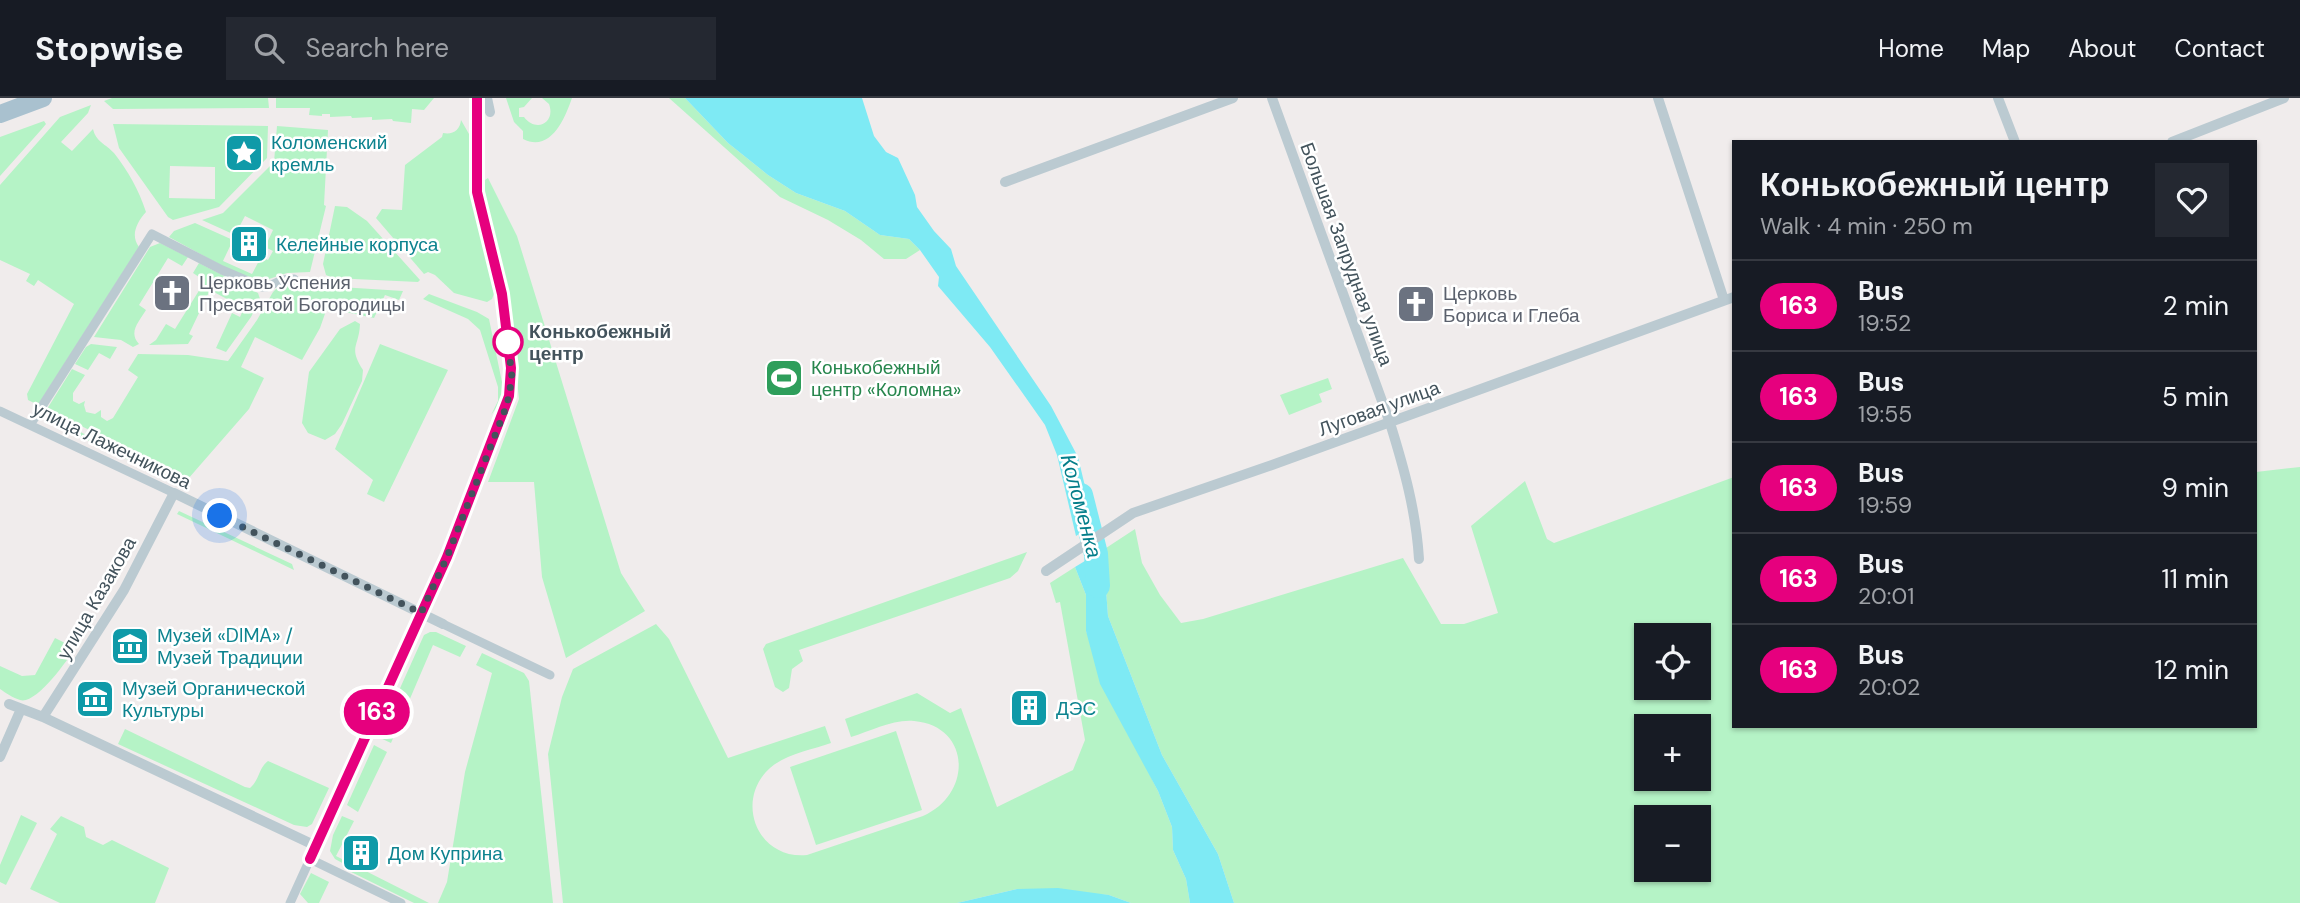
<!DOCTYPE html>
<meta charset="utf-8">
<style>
body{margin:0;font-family:"DM Sans",sans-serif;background:#242831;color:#f1f3f6;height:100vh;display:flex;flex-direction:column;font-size:26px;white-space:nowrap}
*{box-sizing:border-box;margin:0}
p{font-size:23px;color:#9ea1a6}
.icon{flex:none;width:38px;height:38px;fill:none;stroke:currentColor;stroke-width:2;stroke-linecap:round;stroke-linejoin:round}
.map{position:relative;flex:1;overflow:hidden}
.drawer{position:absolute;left:1732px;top:42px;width:525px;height:588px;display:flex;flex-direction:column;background:#171b24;border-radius:0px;box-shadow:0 2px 5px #0004}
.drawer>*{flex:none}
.badge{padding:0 14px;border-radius:23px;font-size:24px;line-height:46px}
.fabs{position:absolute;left:1634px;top:525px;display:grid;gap:14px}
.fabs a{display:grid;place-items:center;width:77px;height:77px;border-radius:0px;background:#171b24;box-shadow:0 2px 5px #0004;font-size:35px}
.you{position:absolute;width:35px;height:35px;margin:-18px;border:5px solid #fff;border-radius:50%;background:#1a73e8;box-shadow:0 0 0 10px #1a73e833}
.map>.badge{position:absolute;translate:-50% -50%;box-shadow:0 0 0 4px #fff}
.round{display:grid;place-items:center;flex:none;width:74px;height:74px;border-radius:0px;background:#242831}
.overview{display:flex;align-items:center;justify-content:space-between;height:119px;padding:0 28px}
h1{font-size:33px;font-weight:700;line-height:52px}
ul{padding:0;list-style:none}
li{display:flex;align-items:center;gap:21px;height:91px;padding:0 28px;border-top:2px solid #363941}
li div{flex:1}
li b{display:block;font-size:26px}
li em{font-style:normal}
li .badge{min-width:77px;font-weight:700;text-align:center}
header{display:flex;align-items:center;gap:42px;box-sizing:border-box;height:98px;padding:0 35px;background:#171b24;border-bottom:2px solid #363941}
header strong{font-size:33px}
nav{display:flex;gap:38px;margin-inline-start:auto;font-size:24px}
.search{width:490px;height:63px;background:#242831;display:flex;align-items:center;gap:18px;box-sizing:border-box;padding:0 24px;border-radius:0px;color:#9ea1a6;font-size:26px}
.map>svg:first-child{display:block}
.green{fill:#b5f3c6;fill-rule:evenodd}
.water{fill:#7eeaf4}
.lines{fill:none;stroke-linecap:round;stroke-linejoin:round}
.river{stroke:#7eeaf4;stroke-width:24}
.pedestrian{stroke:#bbcad1;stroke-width:9}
.minor{stroke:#bbcad1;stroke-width:10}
.primary{stroke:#a9c1cf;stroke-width:18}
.line-casing{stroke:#fff;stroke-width:16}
.line{stroke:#e6007e;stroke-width:10}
.walk{stroke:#43535c;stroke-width:7;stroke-dasharray:0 12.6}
.stop-dot{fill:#fff;stroke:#e6007e;stroke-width:3.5}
.labels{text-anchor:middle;stroke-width:5;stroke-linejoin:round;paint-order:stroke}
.culture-label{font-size:19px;fill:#0d838f;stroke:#fff;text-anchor:start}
.street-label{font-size:19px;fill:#43535c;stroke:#fff}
.worship-label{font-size:19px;fill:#5b616d;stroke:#fff;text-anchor:start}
.stop-label{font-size:19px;font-weight:bold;fill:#43535c;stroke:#fff;text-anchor:start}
.leisure-label{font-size:19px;fill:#27864d;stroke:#fff;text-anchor:start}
.water-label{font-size:21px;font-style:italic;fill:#047e8a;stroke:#fff}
</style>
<header>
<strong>Stopwise</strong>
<div class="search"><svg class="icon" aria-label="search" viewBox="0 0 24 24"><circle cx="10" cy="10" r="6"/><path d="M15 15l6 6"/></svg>Search here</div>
<nav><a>Home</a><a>Map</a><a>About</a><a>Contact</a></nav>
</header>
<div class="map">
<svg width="2300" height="805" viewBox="0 0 2300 805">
<rect width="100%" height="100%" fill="#f0ecec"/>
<path class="green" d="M 112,0 L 268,0 L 269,10 L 113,11 L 104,3 Z
M 276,0 L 434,0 L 424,12 L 412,11 L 411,25 L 393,23 L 392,21 L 372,22 L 372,19 L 352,20 L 351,18 L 330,19 L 330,16 L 322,16 L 322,18 L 309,17 L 310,10 L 276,10 Z
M 506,0 L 532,0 L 524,9 L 519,10 L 519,19 L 524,19 C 536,35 556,25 549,6 L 542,0 L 572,0 C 565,20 551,55 523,41 L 523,33 L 514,24 Z
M 669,0 L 685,0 L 728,45 L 768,77 L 796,95 L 845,113 L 880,137 L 909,141 L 920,152 L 906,161 L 884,161 L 861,142 L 828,122 L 780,99 Z
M 91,7 L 88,15 L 61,44 L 72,53 L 93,31 C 96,44 106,46 114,55 C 128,73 139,92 146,114 C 137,124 130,137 139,149 L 38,307 L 28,302 L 27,296 L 74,206 L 38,182 L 34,188 L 26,183 L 30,176 L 0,162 L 0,87 L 60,19 Z
M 461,22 L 469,36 L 473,107 L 495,193 L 492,201 L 487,204 L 454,195 L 435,177 L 428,174 L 424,176 L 376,120 L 382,111 L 402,112 L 405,67 L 442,39 L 443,35 C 453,37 460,32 461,22 Z
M 44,23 L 46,26 L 41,32 L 0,78 L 0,39 Z
M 113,26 L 268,28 L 267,60 L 219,109 L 173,122 L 168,119 L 119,50 ZM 170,68 L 215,69 L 215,101 L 169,100 Z
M 277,28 L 328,32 L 324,107 L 326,108 L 310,174 L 287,175 L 260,184 L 224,169 L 169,139 L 174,133 L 195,125 L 233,142 L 223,163 L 252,176 L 261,159 L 268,162 L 273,153 L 265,149 L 273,132 L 245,118 L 235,137 L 202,122 L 223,115 L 274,64 Z
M 488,80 L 517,138 L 621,475 L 645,513 L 566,560 L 542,479 L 534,384 L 488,384 L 519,301 L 507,189 L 484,91 L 485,82 Z
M 335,108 L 347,109 L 367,123 L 420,182 L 418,184 L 333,180 L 326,177 L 323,166 Z
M 160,145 L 188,159 L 182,168 L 168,160 L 139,207 L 146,212 C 139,224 128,234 139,246 L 133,249 L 121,242 L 94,239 L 150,149 Z
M 199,165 L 258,195 L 260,201 L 251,219 L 226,254 L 216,250 L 232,215 L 240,219 L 244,210 L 210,192 L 189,236 L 193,238 L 188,246 L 149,247 L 156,242 L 166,226 L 175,231 L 205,183 L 193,175 Z
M 293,186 L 403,193 L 399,202 L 385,197 L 374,220 L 327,210 L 320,230 L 302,262 L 255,239 L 241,269 L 264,280 L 249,311 L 188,381 L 47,311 L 72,271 L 85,277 L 73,295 L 73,303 L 79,306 L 85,303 L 84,307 L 86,314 L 95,316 L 101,312 L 101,319 L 107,323 L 113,320 L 138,279 L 128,272 L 138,256 L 188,257 L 228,263 L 257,222 L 273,194 L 279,188 Z
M 429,196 L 477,214 L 489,221 L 503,289 L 501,303 L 491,317 L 498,303 L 498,289 L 480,232 L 468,221 L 423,201 Z
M 355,223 L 360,226 C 359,250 348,248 363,272 L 362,283 L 342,326 L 335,336 L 325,342 L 308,335 L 302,325 L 309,274 L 340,231 Z
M 91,246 L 117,249 L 110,261 L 99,255 L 88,272 L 75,266 L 86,249 Z
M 380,246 L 448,272 L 384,404 L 367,396 L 373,382 L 335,351 Z
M 1328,280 L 1332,291 L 1319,296 L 1322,304 L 1289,317 L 1280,297 Z
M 44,316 L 169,378 L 168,381 L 46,322 Z
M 2300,369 L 2300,805 L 1234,805 L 1218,756 L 1162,657 L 1108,518 L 1103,452 L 1135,431 L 1142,465 L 1160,497 L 1181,525 L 1203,521 L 1403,460 L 1441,526 L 1464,526 L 1498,515 L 1471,428 L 1525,383 L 1547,441 L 1554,445 L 1734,379 L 1734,628 L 2256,628 L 2256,374 ZM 1647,537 L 1699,537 L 1699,590 L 1647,590 ZM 1647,628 L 1699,628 L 1699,681 L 1647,681 ZM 1647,719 L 1699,719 L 1699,772 L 1647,772 Z
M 179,413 L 292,466 L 294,472 L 177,416 Z
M 1027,454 L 1018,473 L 1010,480 L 799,552 L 803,563 L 792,571 L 789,590 L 783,594 L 775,589 L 763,551 L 766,546 Z
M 1075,469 L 1086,497 L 1086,533 L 1131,640 L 1158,693 L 1172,729 L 1173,752 L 1186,781 L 1190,805 L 1131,805 L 1109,797 L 1017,791 L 957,805 L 563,805 L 548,656 L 562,599 L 573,571 L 656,526 L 669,541 L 728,660 L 825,628 L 831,645 C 811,652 786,656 770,670 C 734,702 757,762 807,757 L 923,718 C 973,696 971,628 914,623 C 893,621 871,633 851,639 L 845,621 L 917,595 L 950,615 L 961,610 L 997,709 L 1073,672 L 1085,642 L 1060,504 L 1056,505 L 1050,485 Z
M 430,534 L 436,534 L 466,548 L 460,559 L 433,547 L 391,645 L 378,639 L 424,537 Z
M 55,540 L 75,550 C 67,563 36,607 20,602 C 13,600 6,595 0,591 L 0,568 L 22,578 L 35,577 Z
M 482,555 L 524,575 L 529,583 L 553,805 L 438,805 L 447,784 L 465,674 L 492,575 L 476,567 Z
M 125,631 L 245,689 L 250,690 C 259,683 259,669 268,663 L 329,690 L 312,726 L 307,729 L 294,727 L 118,646 Z
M 896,633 L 922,712 L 816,747 L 790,669 Z
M 374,647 L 387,654 L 358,714 L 347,707 Z
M 21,717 L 37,725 L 6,787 L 0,784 L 0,767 Z
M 61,718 L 84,729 L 86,739 L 103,747 L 112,742 L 169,770 L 155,805 L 60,805 L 30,791 L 57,736 L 50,731 Z
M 342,718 L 354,723 L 336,758 L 429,805 L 414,805 L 345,771 L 346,767 L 335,761 L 330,753 L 333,737 Z
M 311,775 L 329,784 L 319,805 L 308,805 L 300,796 Z"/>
<path class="water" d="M 685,0 L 862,0 L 874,38 L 886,54 L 898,60 L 915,97 L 917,109 L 934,133 L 951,151 L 956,168 L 1051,308 L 1078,359 L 1094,426 L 1076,438 L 1057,357 L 1045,327 L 990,249 L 938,188 L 939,179 L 920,152 L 909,141 L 880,137 L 845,113 L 796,95 L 768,77 L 728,45 Z
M 1103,452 L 1108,518 L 1162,657 L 1218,756 L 1234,805 L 1190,805 L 1186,781 L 1173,752 L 1172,729 L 1158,693 L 1100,586 L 1086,533 L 1086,497 L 1075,469 Z
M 1058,790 L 1109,797 L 1131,805 L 957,805 L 1017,791 Z"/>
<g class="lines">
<path class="river" d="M 1081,397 L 1096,456 L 1098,488"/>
<path class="pedestrian" d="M 0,313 L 174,395
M 30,327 L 152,136 L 222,172 L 262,189 L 267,189 L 282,182 L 294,181
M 443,526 L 550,577
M 290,805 L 310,761 L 401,805"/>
<path class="minor" d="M 487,0 L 490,14
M 1272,0 L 1390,325 C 1404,370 1416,413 1419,461
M 1658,0 L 1724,202
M 1998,0 L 2015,44
M 2172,44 L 2284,0
M 1005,84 L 1233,0
M 1046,473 L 1133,415 L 1272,367 L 1734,199
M 9,606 L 43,619 L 316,748
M 43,619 L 124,492 L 174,395 L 443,526
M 0,659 L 21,611
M 310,761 L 447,459 L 509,298 L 511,270 L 502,196 L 477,94 L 477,0"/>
<path class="primary" d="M 0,16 L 43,0"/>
</g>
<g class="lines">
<defs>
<path id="line" d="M 310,761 L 447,459 L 509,298 L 511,270 L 502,196 L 477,94 L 477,0"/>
</defs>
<use href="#line" class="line-casing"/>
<use href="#line" class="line"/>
<path class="walk" d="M 220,418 L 421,515 L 447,459 L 507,307 L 512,280 L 508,244"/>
</g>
<defs>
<symbol id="sight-square" viewBox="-11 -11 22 22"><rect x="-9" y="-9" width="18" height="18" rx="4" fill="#0f9aa8" stroke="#fff"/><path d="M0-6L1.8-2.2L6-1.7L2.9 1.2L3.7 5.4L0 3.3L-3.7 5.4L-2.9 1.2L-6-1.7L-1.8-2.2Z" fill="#fff"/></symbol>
<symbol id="building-square" viewBox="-11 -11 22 22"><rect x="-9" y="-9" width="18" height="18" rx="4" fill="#0f9aa8" stroke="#fff"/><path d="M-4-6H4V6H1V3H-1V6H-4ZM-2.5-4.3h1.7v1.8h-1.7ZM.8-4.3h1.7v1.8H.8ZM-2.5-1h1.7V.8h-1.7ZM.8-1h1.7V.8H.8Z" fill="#fff"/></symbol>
<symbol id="church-square" viewBox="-11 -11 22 22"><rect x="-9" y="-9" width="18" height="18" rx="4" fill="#6b7280" stroke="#fff"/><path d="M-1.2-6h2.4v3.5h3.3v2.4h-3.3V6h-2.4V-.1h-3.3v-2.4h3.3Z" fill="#fff"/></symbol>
<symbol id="stadium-square" viewBox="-11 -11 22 22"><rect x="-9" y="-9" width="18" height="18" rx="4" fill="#2e9e5b" stroke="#fff"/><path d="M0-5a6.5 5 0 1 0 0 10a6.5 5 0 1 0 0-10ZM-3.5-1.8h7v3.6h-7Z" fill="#fff"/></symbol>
<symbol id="museum-square" viewBox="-11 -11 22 22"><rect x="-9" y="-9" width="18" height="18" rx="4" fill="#0f9aa8" stroke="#fff"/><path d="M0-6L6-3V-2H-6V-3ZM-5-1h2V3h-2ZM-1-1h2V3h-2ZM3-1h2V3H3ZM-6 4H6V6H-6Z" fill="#fff"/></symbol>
</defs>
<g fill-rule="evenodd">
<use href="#sight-square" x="222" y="33" width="44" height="44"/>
<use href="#building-square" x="227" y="124" width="44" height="44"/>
<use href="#church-square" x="150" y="173" width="44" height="44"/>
<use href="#church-square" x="1394" y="184" width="44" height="44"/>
<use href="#stadium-square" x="762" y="258" width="44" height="44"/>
<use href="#museum-square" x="108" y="526" width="44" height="44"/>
<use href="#museum-square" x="73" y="579" width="44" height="44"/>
<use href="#building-square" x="1007" y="588" width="44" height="44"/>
<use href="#building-square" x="339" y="733" width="44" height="44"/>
</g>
<circle class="stop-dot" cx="508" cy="244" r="14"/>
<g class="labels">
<g class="culture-label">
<text x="271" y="51">Коломенский<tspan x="271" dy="22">кремль</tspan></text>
<text x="276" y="153">Келейные корпуса</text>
<text x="157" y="544">Музей «DIMA» /<tspan x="157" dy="22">Музей Традиции</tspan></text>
<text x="122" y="597">Музей Органической<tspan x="122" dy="22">Культуры</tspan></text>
<text x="1056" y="617">ДЭС</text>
<text x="388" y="762">Дом Куприна</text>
</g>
<g class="street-label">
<text transform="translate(1347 156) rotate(70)" y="7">Большая Запрудная улица</text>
<text transform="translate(1379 310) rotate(-20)" y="7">Луговая улица</text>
<text transform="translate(112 347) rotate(26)" y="7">улица Лажечникова</text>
<text transform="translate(96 500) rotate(-60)" y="7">улица Казакова</text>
</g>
<g class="worship-label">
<text x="199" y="191">Церковь Успения<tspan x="199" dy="22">Пресвятой Богородицы</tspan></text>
<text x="1443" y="202">Церковь<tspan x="1443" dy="22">Бориса и Глеба</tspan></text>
</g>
<g class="stop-label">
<text x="529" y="240">Конькобежный<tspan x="529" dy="22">центр</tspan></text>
</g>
<g class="leisure-label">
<text x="811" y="276">Конькобежный<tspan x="811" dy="22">центр «Коломна»</tspan></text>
</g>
<g class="water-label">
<text transform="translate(1081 408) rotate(75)" y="7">Коломенка</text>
</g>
</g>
</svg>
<div class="fabs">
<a><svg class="icon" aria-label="locate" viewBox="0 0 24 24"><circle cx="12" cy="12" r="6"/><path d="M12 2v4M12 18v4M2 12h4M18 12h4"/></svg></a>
<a>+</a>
<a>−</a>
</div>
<div class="you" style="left:220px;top:418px"></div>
<b class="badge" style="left:377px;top:614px;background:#e6007e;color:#fff">163</b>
<section class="drawer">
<div class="overview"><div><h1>Конькобежный центр</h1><p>Walk · 4 min · 250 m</p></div><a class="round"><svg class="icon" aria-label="heart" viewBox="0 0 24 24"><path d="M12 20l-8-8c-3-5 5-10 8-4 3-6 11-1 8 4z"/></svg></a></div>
<ul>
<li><span class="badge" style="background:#e6007e;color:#fff">163</span><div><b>Bus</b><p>19:52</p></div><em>2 min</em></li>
<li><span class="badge" style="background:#e6007e;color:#fff">163</span><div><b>Bus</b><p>19:55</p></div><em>5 min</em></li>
<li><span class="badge" style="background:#e6007e;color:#fff">163</span><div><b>Bus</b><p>19:59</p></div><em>9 min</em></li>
<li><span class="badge" style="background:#e6007e;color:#fff">163</span><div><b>Bus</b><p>20:01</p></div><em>11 min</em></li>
<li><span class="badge" style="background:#e6007e;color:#fff">163</span><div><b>Bus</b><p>20:02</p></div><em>12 min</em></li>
</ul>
</section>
</div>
